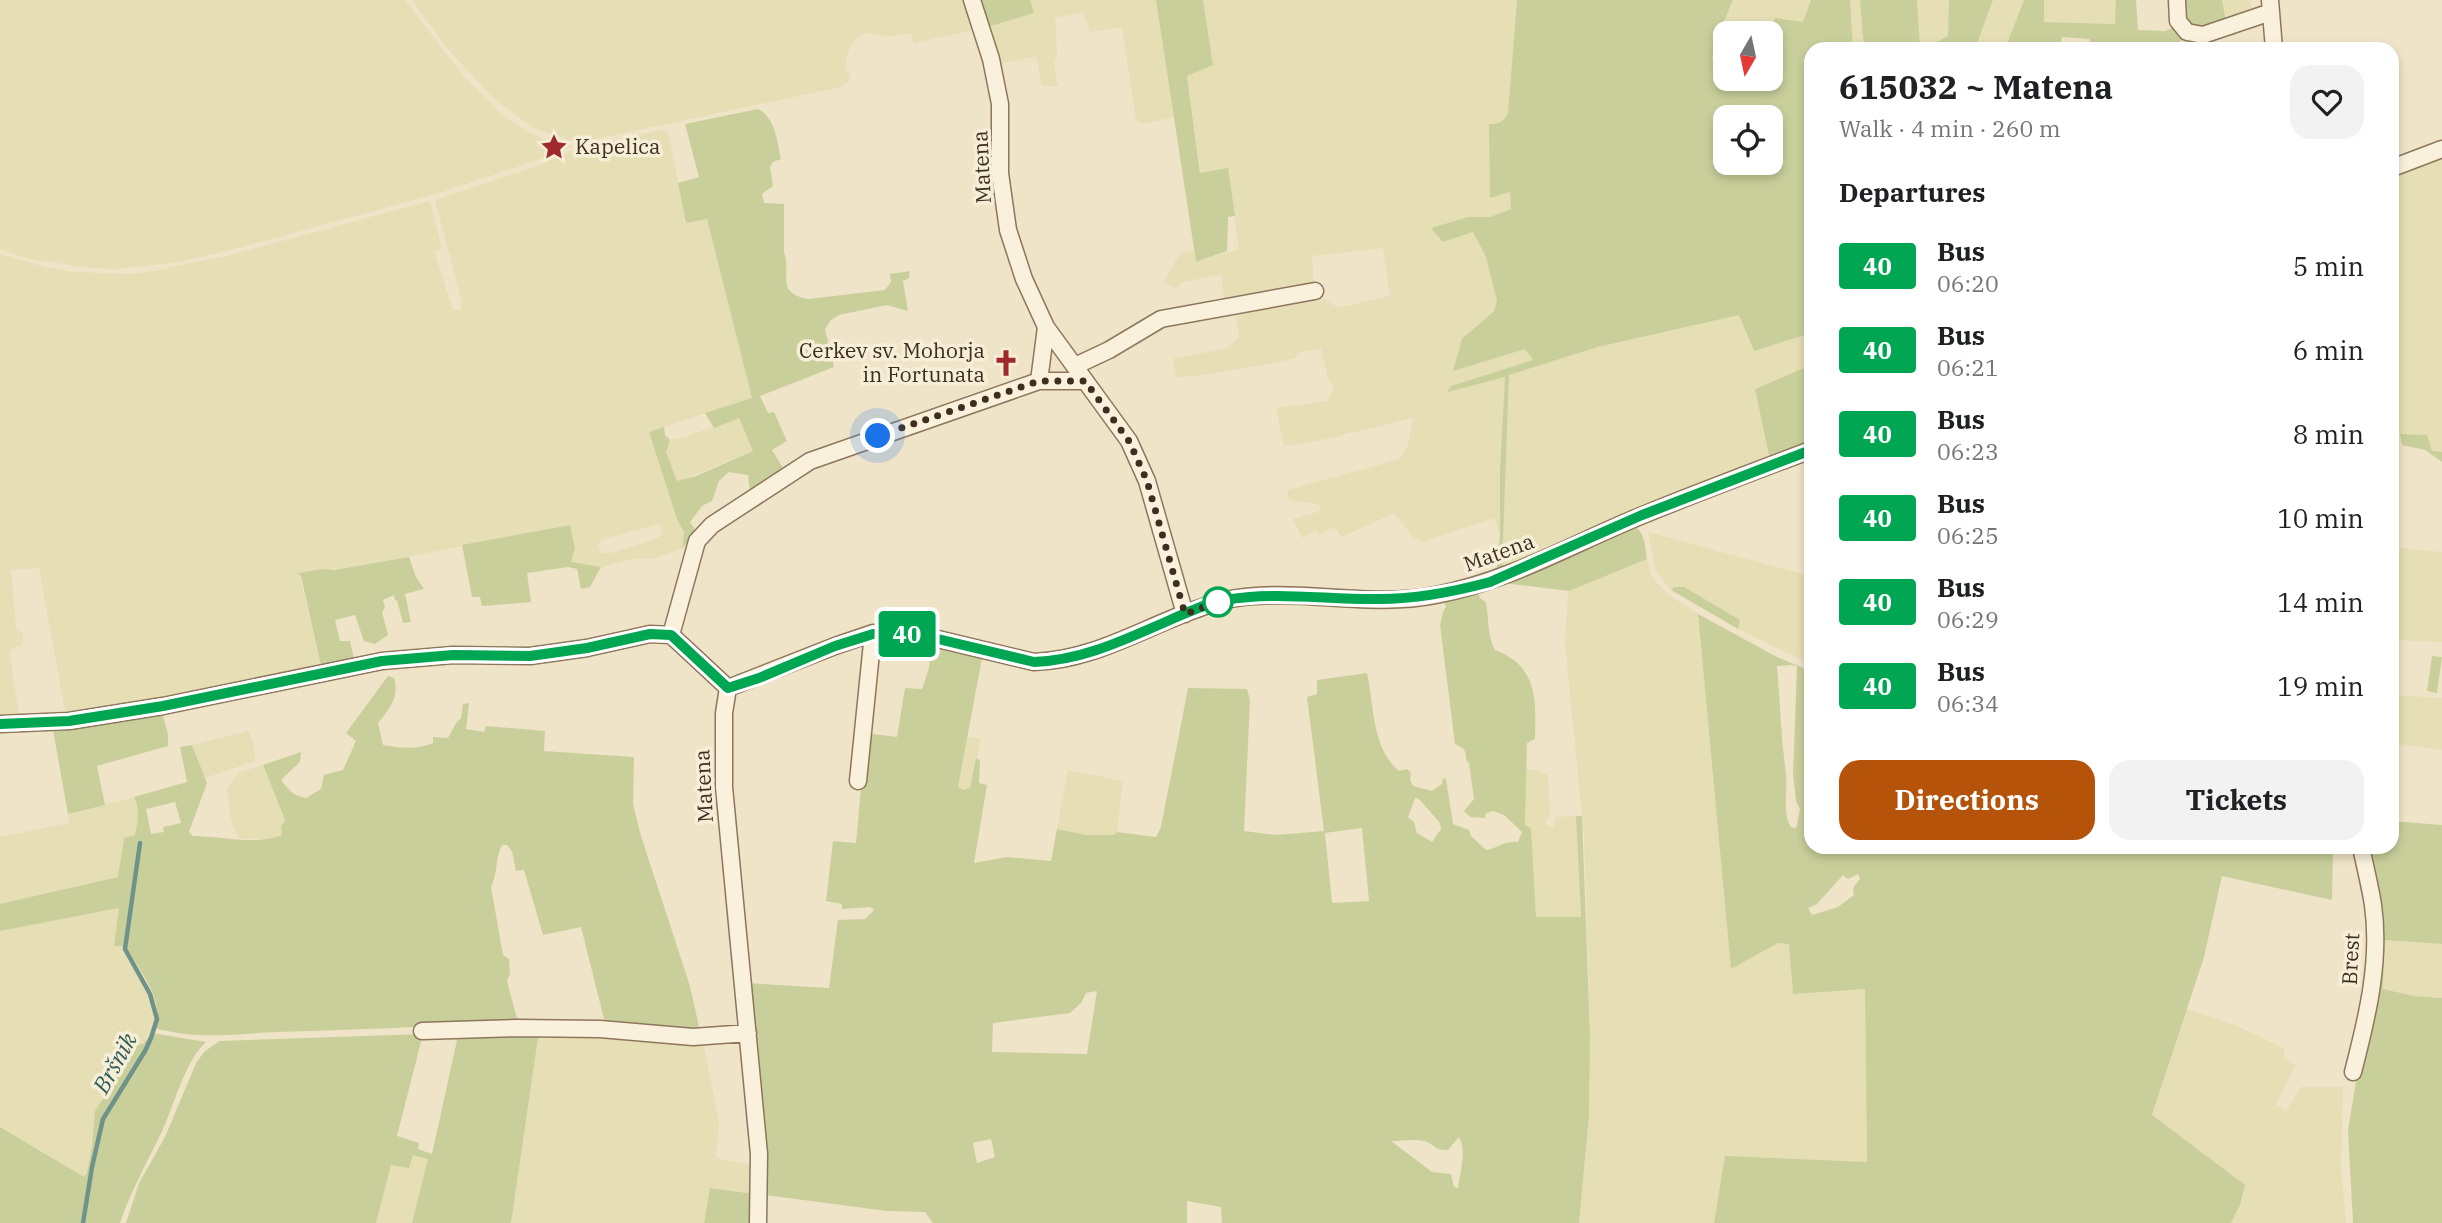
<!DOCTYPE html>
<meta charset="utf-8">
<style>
body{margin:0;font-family:"IBM Plex Serif",serif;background:#f2f2f2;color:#202124;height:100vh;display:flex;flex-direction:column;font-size:26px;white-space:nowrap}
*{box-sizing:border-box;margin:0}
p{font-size:23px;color:#757577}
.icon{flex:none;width:38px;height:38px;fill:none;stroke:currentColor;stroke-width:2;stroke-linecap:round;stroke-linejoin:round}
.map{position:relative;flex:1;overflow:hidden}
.side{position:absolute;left:1804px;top:42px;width:595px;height:812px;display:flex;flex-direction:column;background:#fff;border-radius:21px;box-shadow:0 4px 10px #0003}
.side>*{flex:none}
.badge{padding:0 14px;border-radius:5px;font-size:24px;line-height:46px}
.needle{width:46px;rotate:189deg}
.fabs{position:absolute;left:1713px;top:21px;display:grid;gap:14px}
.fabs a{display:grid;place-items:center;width:70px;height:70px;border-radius:14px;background:#fff;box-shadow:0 4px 10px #0003;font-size:35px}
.you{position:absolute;width:35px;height:35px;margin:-18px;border:5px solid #fff;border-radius:50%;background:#1a73e8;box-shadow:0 0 0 10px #1a73e833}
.map>.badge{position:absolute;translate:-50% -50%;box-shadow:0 0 0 4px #fff}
h2{padding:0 35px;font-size:26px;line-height:63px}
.round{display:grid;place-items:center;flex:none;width:74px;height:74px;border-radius:21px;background:#f2f2f2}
.summary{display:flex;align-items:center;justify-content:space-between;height:119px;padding:0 35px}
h1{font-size:33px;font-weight:700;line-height:52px}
.cta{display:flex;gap:14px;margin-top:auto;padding:14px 35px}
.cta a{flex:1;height:80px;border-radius:21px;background:#b45309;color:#fff;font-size:28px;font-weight:700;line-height:80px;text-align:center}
.cta a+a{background:#f2f2f2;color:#202124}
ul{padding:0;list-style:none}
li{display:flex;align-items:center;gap:21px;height:84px;padding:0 35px}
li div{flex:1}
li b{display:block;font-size:26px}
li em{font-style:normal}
li .badge{min-width:77px;font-weight:700;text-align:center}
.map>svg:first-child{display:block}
.farmland{fill:#e6deb5;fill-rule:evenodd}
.green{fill:#c9cf9b;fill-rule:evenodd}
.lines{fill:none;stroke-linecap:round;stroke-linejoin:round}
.stream{stroke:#6f938a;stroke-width:4.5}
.minor-casing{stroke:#8d765c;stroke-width:19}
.minor{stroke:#faf1dc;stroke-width:16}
.line-casing{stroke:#fff;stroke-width:16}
.line{stroke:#00a651;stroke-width:10}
.walk{stroke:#3d2e20;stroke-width:7;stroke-dasharray:0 12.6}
.stop-dot{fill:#fff;stroke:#00a651;stroke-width:3.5}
.labels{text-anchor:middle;stroke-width:7;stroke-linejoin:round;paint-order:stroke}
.poi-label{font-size:21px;fill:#3d2e20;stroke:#f7eed8;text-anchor:start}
.street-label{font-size:21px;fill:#3d2e20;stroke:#f7eed8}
.water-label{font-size:23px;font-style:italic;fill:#2f5d5a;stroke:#f7eed8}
</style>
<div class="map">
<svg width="2442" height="1223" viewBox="0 0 2442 1223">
<rect width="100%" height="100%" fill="#f0e4c8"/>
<path class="farmland" d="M 0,0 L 405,0 L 465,78 L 504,116 L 529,133 L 554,143 L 572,146 L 553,155 L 439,193 L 231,250 L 173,263 L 115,269 L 90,268 L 26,258 L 0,249 Z
M 412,0 L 967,0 L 975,23 L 973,30 L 914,43 L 911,33 L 885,37 L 870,33 L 863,34 L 853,42 L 847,54 L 845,71 L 850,74 L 850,79 L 849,82 L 841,87 L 582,142 L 570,141 L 532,127 L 492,97 L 447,48 Z
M 1030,0 L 1156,0 L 1174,117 L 1145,124 L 1136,120 L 1122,27 L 1090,32 L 1083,12 L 1055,18 L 1057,53 L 1054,63 L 1058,86 L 1042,86 L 1036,56 L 999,64 L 988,27 L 1034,13 Z
M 1203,0 L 1517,0 L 1508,113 L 1503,121 L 1496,124 L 1490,124 L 1490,197 L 1510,191 L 1511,209 L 1490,217 L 1468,217 L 1431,228 L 1473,232 L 1486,257 L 1497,301 L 1494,311 L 1462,339 L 1525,349 L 1533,360 L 1451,386 L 1448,391 L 1505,376 L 1500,470 L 1500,535 L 1495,518 L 1424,541 L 1413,537 L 1394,513 L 1342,537 L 1334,527 L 1319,535 L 1316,531 L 1302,538 L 1293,519 L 1321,511 L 1319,505 L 1289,500 L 1287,490 L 1400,459 L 1408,446 L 1413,418 L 1321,440 L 1284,446 L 1276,408 L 1328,401 L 1334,387 L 1328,379 L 1321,349 L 1297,353 L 1296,358 L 1269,364 L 1198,376 L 1176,377 L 1173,359 L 1228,348 L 1239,336 L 1235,308 L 1317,294 L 1339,308 L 1390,296 L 1383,248 L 1312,256 L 1314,288 L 1225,304 L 1221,275 L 1182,282 L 1177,289 L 1163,282 L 1181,252 L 1194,251 L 1196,262 L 1239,249 L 1228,168 L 1201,174 L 1187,76 L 1213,64 Z
M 1733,0 L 1811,0 L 1803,22 L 1775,18 L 1770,33 L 1726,33 L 1725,64 L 1712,59 L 1719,33 Z
M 1850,0 L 1860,0 L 1864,49 L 1853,49 Z
M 1917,0 L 1949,0 L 1950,4 L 1948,36 L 1923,49 L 1920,49 L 1919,45 Z
M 1993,0 L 2024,0 L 2005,49 L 1975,49 Z
M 2044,0 L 2116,0 L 2116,24 L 2044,22 Z
M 2222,0 L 2250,0 L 2252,13 L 2226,22 Z
M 663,129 L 669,136 L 686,223 L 707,219 L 752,398 L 649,432 L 677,519 L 684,532 L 682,549 L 651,559 L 633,559 L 601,567 L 578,565 L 571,562 L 575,548 L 570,525 L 361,566 L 299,573 L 322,670 L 66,716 L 39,568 L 11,570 L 16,627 L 23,634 L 22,647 L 16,646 L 9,652 L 20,720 L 0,720 L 0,254 L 45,267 L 73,272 L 132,274 L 153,271 L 226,256 L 430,201 L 442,249 L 435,251 L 436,257 L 453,311 L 461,309 L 462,302 L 435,200 L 537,166 L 577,149 ZM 659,524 L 662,528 L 661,536 L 655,539 L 611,553 L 602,553 L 598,547 L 601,540 Z
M 2442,154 L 2442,452 L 2432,452 L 2400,434 L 2392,435 L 2392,172 Z
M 1739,315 L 1754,351 L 1811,333 L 1811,365 L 1755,389 L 1770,460 L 1502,571 L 1509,375 L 1598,347 Z
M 739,418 L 753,451 L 677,482 L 666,452 L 670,440 L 684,437 Z
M 1648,532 L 1811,576 L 1811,664 L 1738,629 L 1740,620 L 1674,587 L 1671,590 L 1656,571 Z
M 2392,547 L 2442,552 L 2442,642 L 2392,640 Z
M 1647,559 L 1651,575 L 1656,582 L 1666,593 L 1698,614 L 1731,968 L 1778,943 L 1789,944 L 1865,989 L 1867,1162 L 1726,1157 L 1714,1223 L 1579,1223 L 1589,1116 L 1590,1036 L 1584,835 L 1565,644 L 1567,607 L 1569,591 Z
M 2392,695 L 2442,698 L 2442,750 L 2392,743 Z
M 249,731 L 254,746 L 255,761 L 205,778 L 192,745 Z
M 967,736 L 981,739 L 970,788 L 964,790 L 958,788 Z
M 263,765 L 285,820 L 282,835 L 271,839 L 239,839 L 231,820 L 227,788 L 240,772 Z
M 1068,770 L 1123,781 L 1117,832 L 1114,835 L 1087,835 L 1057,829 Z
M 1526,770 L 1535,770 L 1548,774 L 1550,815 L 1545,823 L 1547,826 L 1554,827 L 1556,817 L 1576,816 L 1581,917 L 1536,917 L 1531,828 L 1525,826 Z
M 134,797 L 139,816 L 138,824 L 135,836 L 124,838 L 118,877 L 0,904 L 0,837 L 69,823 L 68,814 Z
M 119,908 L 126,946 L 156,1000 L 158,1020 L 152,1033 L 143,1044 L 127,1045 L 120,1071 L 95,1111 L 92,1146 L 87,1173 L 84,1177 L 0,1127 L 0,931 Z
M 2384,940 L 2442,944 L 2442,998 L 2414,996 L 2383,989 Z
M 2186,1009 L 2235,1025 L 2285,1049 L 2283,1057 L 2295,1065 L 2276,1104 L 2286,1111 L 2301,1087 L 2343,1087 L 2341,1169 L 2346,1223 L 2231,1223 L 2240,1205 L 2152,1115 Z
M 539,1031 L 543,1038 L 549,1039 L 574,1034 L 703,1041 L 719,1122 L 716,1158 L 754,1166 L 754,1194 L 710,1188 L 704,1223 L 511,1223 Z
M 413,1155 L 428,1159 L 412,1223 L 376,1223 L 391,1164 Z"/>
<path class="green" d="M 978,0 L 1030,0 L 1034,13 L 988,27 Z
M 1156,0 L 1203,0 L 1213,65 L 1187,76 L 1200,173 L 1228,168 L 1235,216 L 1228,217 L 1227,251 L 1196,262 Z
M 1517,0 L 1733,0 L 1719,33 L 1712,59 L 1725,64 L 1726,79 L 1771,79 L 1770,33 L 1775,18 L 1803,22 L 1811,0 L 1850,0 L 1853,49 L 1811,49 L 1811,333 L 1754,351 L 1739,315 L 1598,347 L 1509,375 L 1502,571 L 1496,574 L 1500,535 L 1500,470 L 1505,377 L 1447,392 L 1451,386 L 1533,360 L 1525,349 L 1453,371 L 1462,339 L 1494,311 L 1497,301 L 1486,257 L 1473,232 L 1443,242 L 1431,228 L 1468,217 L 1490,217 L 1511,209 L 1510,192 L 1490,198 L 1489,124 C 1499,124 1503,122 1508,113 ZM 1726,117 L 1771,117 L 1771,163 L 1726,163 Z
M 1860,0 L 1917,0 L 1920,49 L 1864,49 Z
M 1949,0 L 1993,0 L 1975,49 L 1923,49 L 1948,36 Z
M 2024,0 L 2044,0 L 2044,22 L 2115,24 L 2116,0 L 2136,0 L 2138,30 L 2165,31 L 2176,27 L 2190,36 L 2166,49 L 2126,47 L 2125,49 L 2089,49 L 2090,39 L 2062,37 L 2059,49 L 2005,49 Z
M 2179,0 L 2222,0 L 2226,22 L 2201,31 L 2187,27 Z
M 758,109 C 776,118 777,142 781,159 L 773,162 L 770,167 L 773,186 L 762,194 L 764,203 L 784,204 L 784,252 C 792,274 774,292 808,299 L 885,290 L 891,282 L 890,274 L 910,271 L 909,278 L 903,281 L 908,311 L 887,305 L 839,315 L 831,320 L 825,329 L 834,367 L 760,396 L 768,413 L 774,412 L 787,441 L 772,450 L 785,471 L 750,492 L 748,475 L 729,472 L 719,481 L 712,501 L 702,506 L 690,522 L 696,531 L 682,549 L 684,532 L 677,519 L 649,432 L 664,427 L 665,435 L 670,440 L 666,452 L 677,481 L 696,476 L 753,451 L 739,418 L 714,428 L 705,413 L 752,398 L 707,219 L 686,223 L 678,183 L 699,177 L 685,124 Z
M 1811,365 L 1811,443 L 1770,460 L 1755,389 Z
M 2400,434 L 2427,435 L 2432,451 L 2442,452 L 2442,462 L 2425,450 L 2402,445 Z
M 570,525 L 575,548 L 571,562 L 601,567 L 590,587 L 581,589 L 577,569 L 568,567 L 527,573 L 531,602 L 482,606 L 480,597 L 472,597 L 462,545 Z
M 1633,526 C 1645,531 1645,547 1647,559 L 1569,591 L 1503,583 Z
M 409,557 L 416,577 L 424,589 L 405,594 L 411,622 L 403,623 L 397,600 L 395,601 L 394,595 L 383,600 L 385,608 L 382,612 L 388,635 L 375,644 L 364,641 L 355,615 L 335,620 L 340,641 L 350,641 L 355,663 L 322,670 L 301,576 L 298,573 L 325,569 L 334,570 Z
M 1674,587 L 1684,587 L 1740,620 L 1738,629 L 1671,590 Z
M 1478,593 L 1480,598 L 1486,602 C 1489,618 1487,636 1495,650 C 1538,666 1536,700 1535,739 L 1527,743 L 1525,825 L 1531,828 L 1536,917 L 1581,917 L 1576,816 L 1582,816 L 1590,1036 L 1589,1116 L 1579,1223 L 1222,1223 L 1221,1207 L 1187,1201 L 1187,1223 L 933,1223 L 925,1212 L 887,1211 L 765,1195 L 747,983 L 829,988 L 838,920 L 865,919 L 874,910 L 870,907 L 842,909 L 842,904 L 826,901 L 833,841 L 856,843 L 866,733 L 897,737 L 905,688 L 922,689 L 929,668 L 931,649 L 936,647 L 982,658 L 958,787 L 964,790 L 970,788 L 976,758 L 980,760 L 979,783 L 987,785 L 974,863 L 1007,857 L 1051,861 L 1057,829 L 1087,835 L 1114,835 L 1117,832 L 1156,837 L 1161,827 L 1188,688 L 1247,689 L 1250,700 L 1244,831 L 1276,835 L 1324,831 L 1307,697 L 1317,694 L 1317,680 L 1367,673 C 1374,705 1372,749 1399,771 L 1407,769 L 1411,773 L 1410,780 L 1413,786 L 1432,791 L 1442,784 L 1443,778 L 1446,779 L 1453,824 L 1469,830 L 1471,836 L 1486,850 C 1498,848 1505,840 1518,842 L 1522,832 L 1504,815 L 1493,811 L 1486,813 L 1485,818 L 1470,817 L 1464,811 L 1474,799 L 1469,763 L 1466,760 C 1467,750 1463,748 1455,744 L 1440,625 L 1443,612 L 1446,607 L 1444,600 ZM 1415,798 L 1419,799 L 1440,823 L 1441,829 L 1432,842 L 1417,833 L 1414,822 L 1408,817 ZM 1362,828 L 1369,901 L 1332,903 L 1325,833 ZM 1097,991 L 1087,1054 L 992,1052 L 993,1023 L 1070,1013 L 1081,1003 L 1086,993 ZM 1459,1137 C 1467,1151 1460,1172 1458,1188 L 1454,1187 L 1451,1174 L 1432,1172 L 1391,1141 C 1402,1141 1417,1138 1427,1142 C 1437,1147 1435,1150 1448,1150 ZM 991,1139 L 995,1157 L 977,1163 L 973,1143 Z
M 1698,614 L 1777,657 L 1811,671 L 1811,847 L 2313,849 L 2333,847 L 2332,900 L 2222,876 L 2204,957 L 2152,1115 L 2245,1185 L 2240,1205 L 2231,1223 L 1714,1223 L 1725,1156 L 1867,1162 L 1865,989 L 1793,994 L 1789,944 L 1778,943 L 1731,969 ZM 1792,665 L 1797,666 L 1793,775 L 1796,801 L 1800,809 L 1797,826 L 1795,828 L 1791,827 C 1782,814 1788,789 1786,774 C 1781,738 1780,702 1777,666 ZM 1858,874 L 1860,879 L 1853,888 L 1854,895 L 1838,907 L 1812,915 L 1808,908 L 1817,904 L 1843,875 L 1848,879 Z
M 2432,656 L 2442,657 L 2437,693 L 2427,691 Z
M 388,676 L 394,678 C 400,697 389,709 378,723 L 383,745 C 400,748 417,750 433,743 L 433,737 L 448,738 L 456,723 L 461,718 L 463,704 L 469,703 L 466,729 L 484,732 L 486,726 L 545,731 L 544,751 L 634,757 L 633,804 L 641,836 L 690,986 L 700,1031 L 605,1023 L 581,927 L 543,935 L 524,870 L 516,871 L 512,851 L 507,845 L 502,845 C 495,858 498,873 491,887 L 503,955 L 509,959 L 510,973 L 507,981 L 518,1022 C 438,1026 357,1030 277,1032 C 233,1034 197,1040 155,1028 C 166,1000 138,970 126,946 L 114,946 L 119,908 L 0,931 L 0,904 L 118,877 L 124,838 L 135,835 C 138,821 140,811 134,797 L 187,782 L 180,747 L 192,745 L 207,783 L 189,832 L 193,836 C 222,836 254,846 282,835 L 281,827 L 285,820 L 263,765 L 301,752 L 300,762 L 281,780 C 289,790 293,796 306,798 L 321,789 L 324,775 L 343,770 L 356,741 L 346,733 ZM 175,802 L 181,823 L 163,827 L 164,832 L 151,834 L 146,809 Z
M 161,715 L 163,716 L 168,734 L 168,746 L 97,766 L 105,805 L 68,814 L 53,730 Z
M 2392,821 L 2442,825 L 2442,944 L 2384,940 L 2383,989 L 2414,996 L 2442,998 L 2442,1223 L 2353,1223 L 2348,1130 L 2358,1070 L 2373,1012 L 2363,847 L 2392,847 Z
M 459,1031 L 539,1031 L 511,1223 L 412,1223 L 428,1159 L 413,1155 L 409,1168 L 391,1165 L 376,1223 L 126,1223 L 139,1183 L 165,1137 L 196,1063 L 204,1052 L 219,1041 L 423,1034 L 397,1136 L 419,1143 L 418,1149 L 432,1154 Z
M 152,1033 L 206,1042 C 185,1061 175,1103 163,1129 C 148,1161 131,1190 120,1223 L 0,1223 L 0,1127 L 84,1177 L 87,1173 L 92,1146 L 95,1111 L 120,1071 L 127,1045 L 143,1044 Z
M 710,1188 L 754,1194 L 752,1223 L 704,1223 Z"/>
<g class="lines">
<path class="stream" d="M 83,1223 L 92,1167 L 103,1119 L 145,1051 L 151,1038 L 157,1019 L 150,994 L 125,949 L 140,843"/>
<defs>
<path id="minor" d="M 972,0 L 991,59 L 1000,104 L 1000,173 L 1008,230 L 1024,279 L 1046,327 L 1129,441 L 1147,481 L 1185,614
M 2177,0 L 2178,21 L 2187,32 L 2203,35 L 2271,12
M 2270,0 L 2274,49
M 2392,168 L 2442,149
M 1075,366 L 1109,350 L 1161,319 L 1315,291
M 1039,381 L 1046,327
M 671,635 L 697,541 L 712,525 L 810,461 L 1039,381 L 1085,381
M 728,688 L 835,646 L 873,633 L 917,634 L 1034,662 C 1093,660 1141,629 1194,610 C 1204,607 1214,602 1225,600 C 1294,586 1367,609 1436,595 C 1510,581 1574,543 1643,515 C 1699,492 1755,471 1811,450
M 728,688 L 724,713 L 724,787 L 759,1154 L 758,1223
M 0,724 L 69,721 L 163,706 L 382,661 L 453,655 L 530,656 L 587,648 L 650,634 L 671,635 L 728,688
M 858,781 L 873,633
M 422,1031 L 517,1028 L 600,1029 L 693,1037 L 748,1033
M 2353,1072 C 2367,1018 2381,961 2373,905 C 2370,886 2365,866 2361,847"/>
</defs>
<use href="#minor" class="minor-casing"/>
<use href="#minor" class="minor"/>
</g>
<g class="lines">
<defs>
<path id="line" d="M 0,724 L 69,721 L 163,706 L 382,661 L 453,655 L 530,656 L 587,648 L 650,634 L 671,635 L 728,688 L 759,678 L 835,646 L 873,634 L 917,634 L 1034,662 C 1084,660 1126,639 1170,620 C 1188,612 1207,603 1225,600 C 1276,591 1328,600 1380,599 C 1418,599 1453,592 1490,582 L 1642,515 L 1811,450"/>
</defs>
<use href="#line" class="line-casing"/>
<use href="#line" class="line"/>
<path class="walk" d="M 878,436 L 1039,381 L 1085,381 L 1129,441 L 1147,481 L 1185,614 L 1223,600 L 1218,602"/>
</g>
<defs>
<symbol id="sight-bare" viewBox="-9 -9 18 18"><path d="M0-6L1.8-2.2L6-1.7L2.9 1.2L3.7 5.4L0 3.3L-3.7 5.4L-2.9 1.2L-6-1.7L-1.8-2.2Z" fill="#9e2a2b" stroke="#f7eed8" stroke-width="2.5" paint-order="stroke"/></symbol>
<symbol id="church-bare" viewBox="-9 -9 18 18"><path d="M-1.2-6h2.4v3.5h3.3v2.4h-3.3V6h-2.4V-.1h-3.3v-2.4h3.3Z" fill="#9e2a2b" stroke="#f7eed8" stroke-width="2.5" paint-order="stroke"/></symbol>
</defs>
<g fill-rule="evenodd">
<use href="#sight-bare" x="535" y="128" width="38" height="38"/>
<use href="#church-bare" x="987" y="344" width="38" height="38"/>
</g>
<circle class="stop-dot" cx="1218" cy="602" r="14"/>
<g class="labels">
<g class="poi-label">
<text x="575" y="154">Kapelica</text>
<text x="985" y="358" text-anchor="end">Cerkev sv. Mohorja<tspan x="985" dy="24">in Fortunata</tspan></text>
</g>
<g class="street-label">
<text transform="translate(982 167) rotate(-93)" y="7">Matena</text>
<text transform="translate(1499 553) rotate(-20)" y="7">Matena</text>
<text transform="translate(704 786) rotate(-93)" y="7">Matena</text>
<text transform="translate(2351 959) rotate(-87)" y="7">Brest</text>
</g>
<g class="water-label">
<text transform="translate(115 1063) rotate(-61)" y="8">Bršnik</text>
</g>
</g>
</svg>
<div class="fabs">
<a><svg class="needle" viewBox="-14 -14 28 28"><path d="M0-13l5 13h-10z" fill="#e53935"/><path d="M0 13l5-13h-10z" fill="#757577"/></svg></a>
<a><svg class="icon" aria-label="locate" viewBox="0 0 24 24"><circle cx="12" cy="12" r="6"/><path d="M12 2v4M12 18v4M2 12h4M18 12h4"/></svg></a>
</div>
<div class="you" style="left:878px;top:436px"></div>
<b class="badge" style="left:907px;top:634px;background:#00a651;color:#fff">40</b>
<section class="side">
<div class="summary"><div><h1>615032 ~ Matena</h1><p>Walk · 4 min · 260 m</p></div><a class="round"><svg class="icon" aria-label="heart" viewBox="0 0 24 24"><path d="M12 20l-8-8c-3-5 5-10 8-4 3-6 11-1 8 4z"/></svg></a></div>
<h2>Departures</h2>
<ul>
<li><span class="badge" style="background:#00a651;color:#fff">40</span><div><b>Bus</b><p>06:20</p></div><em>5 min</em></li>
<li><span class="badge" style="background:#00a651;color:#fff">40</span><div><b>Bus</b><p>06:21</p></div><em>6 min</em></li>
<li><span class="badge" style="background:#00a651;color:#fff">40</span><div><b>Bus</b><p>06:23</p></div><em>8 min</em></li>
<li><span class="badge" style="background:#00a651;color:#fff">40</span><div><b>Bus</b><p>06:25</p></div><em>10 min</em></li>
<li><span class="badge" style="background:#00a651;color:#fff">40</span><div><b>Bus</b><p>06:29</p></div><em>14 min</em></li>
<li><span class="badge" style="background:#00a651;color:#fff">40</span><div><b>Bus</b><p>06:34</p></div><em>19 min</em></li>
</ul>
<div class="cta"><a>Directions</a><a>Tickets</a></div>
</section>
</div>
